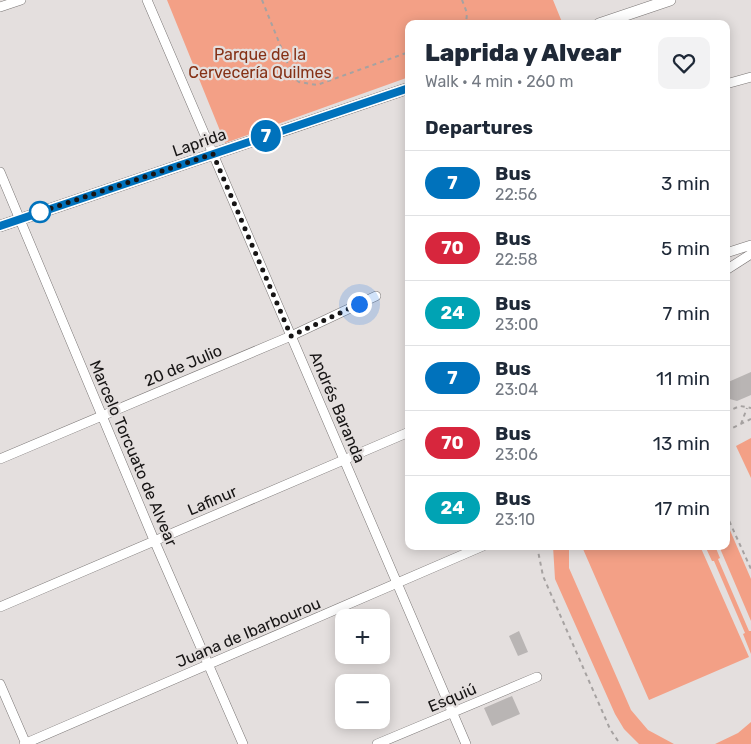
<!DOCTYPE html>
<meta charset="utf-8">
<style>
body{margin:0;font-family:Rubik,sans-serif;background:#f2f2f3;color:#1f2937;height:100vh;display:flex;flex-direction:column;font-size:19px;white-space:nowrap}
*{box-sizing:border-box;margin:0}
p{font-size:16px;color:#747a83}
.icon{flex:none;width:28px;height:28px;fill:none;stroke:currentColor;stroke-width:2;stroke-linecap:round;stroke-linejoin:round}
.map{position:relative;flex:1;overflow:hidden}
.drawer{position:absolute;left:405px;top:20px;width:325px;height:530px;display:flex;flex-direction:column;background:#fff;border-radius:10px;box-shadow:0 2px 12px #0003}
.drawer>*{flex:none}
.badge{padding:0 10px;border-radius:16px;font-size:18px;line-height:32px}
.tools{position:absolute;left:335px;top:609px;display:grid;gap:10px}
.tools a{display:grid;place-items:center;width:55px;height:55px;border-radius:10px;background:#fff;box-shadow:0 2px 12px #0003;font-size:25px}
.you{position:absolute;width:25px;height:25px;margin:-12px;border:4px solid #fff;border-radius:50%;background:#1a73e8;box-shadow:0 0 0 8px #1a73e833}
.map>.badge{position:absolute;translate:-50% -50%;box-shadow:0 0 0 2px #fff}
h2{padding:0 20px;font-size:19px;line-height:45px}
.round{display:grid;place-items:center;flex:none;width:52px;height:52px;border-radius:10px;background:#f2f2f3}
.headline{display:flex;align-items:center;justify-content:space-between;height:85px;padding:0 20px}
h1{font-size:24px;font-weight:800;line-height:38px}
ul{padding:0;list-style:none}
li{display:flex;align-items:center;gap:15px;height:65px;padding:0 20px;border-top:1px solid #e0e1e3}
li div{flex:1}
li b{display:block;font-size:19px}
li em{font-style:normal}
li .badge{min-width:55px;font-weight:700;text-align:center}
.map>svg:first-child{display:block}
.green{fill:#f3a086}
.building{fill:#b9b5b4}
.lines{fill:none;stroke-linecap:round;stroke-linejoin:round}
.minor-casing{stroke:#7a7675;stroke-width:10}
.tertiary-casing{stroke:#7a7675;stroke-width:12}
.path{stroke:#a6a2a1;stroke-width:2;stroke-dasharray:4 4;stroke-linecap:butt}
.minor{stroke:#fff;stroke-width:9}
.tertiary{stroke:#fff;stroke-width:11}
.line-casing{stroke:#fff;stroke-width:11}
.line{stroke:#0072bc;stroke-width:8}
.walk{stroke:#171515;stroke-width:5;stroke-dasharray:0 9}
.stop-dot{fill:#fff;stroke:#0072bc;stroke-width:2.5}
.labels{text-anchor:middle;stroke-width:4.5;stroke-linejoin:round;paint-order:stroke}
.park-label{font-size:16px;fill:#853116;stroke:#e4dfde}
.street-label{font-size:16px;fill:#171515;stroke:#e4dfde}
</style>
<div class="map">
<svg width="751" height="744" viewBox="0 0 751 744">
<rect width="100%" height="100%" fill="#e4dfde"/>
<path class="green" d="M 167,0 L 553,0 L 562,22 L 409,24 L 409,77 L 225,143 Z
M 751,438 L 751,478 L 736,446 Z
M 726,521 L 751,579 L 751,621 L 719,546 L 726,546 Z
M 553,546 L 569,546 L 569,568 L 631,710 L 648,730 L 674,744 L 639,744 L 624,729 L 615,714 L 555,579 Z
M 590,546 L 700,546 L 749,657 L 649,700 L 583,549 Z
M 705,546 L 715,546 L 720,558 L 718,559 L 749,631 L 751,631 L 751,654 L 743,634 L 745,633 L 714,561 L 712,561 Z
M 751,722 L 751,744 L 715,744 L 738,733 Z"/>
<path class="building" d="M 751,372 L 751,395 L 737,401 L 726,398 L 726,383 Z
M 519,631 L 528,652 L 518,656 L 509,636 Z
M 512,696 L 520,714 L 492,726 L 484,708 Z"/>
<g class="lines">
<defs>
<path id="minor" d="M 147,0 L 466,744
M 0,7 L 21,0
M 726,84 L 751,77
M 0,172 L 154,540 L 243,744
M 726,253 L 751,245
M 726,270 L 751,254
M 0,459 L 291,336 L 376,296
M 0,607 L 409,432
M 0,684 L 26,744
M 24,744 L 483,546
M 377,744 L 537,677"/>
<path id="tertiary" d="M 599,24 L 670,0
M 0,226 L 409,88"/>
</defs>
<use href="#minor" class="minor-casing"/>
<use href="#tertiary" class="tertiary-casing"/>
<path class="path" d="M 262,0 L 293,77 L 299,82 L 317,85 L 409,52
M 462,0 L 467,13 L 466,24
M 726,412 L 740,406 L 751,408
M 741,424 L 747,408
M 726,431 L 751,419
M 726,514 L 751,569
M 537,546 L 543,576 L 610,729 L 620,744"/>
<use href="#minor" class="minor"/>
<use href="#tertiary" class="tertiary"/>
</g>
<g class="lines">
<defs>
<path id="line" d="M 0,226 L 409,88"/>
</defs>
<use href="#line" class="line-casing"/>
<use href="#line" class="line"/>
<path class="walk" d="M 40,212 L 37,213 L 213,154 L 291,336 L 359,304"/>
</g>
<circle class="stop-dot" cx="40" cy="212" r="10"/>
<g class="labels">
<g class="park-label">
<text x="260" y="60">Parque de la<tspan x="260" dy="18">Cervecería Quilmes</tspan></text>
</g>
<g class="street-label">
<text transform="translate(199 142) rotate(-19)" y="6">Laprida</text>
<text transform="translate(183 365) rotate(-23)" y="6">20 de Julio</text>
<text transform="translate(338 407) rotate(67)" y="6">Andrés Baranda</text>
<text transform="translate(134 453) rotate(67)" y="6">Marcelo Torcuato de Alvear</text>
<text transform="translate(212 500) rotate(-23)" y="6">Lafinur</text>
<text transform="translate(248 632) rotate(-23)" y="6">Juana de Ibarbourou</text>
<text transform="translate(452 697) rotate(-23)" y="6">Esquiú</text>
</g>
</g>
</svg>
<div class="tools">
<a>+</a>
<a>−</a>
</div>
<div class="you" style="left:359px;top:304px"></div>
<b class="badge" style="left:266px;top:136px;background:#0072bc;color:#fff">7</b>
<section class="drawer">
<div class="headline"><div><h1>Laprida y Alvear</h1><p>Walk · 4 min · 260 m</p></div><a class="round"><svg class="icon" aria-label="heart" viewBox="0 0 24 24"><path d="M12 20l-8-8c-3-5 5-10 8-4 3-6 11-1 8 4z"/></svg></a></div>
<h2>Departures</h2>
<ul>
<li><span class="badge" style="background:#0072bc;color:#fff">7</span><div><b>Bus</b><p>22:56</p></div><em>3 min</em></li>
<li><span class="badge" style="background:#d7263d;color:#fff">70</span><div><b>Bus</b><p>22:58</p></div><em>5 min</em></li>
<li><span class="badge" style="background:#00a3b4;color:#fff">24</span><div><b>Bus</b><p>23:00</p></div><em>7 min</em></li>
<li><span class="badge" style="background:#0072bc;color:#fff">7</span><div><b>Bus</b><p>23:04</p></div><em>11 min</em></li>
<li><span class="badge" style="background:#d7263d;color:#fff">70</span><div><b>Bus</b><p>23:06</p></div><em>13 min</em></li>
<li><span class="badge" style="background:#00a3b4;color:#fff">24</span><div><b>Bus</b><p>23:10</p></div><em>17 min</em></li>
</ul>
</section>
</div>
